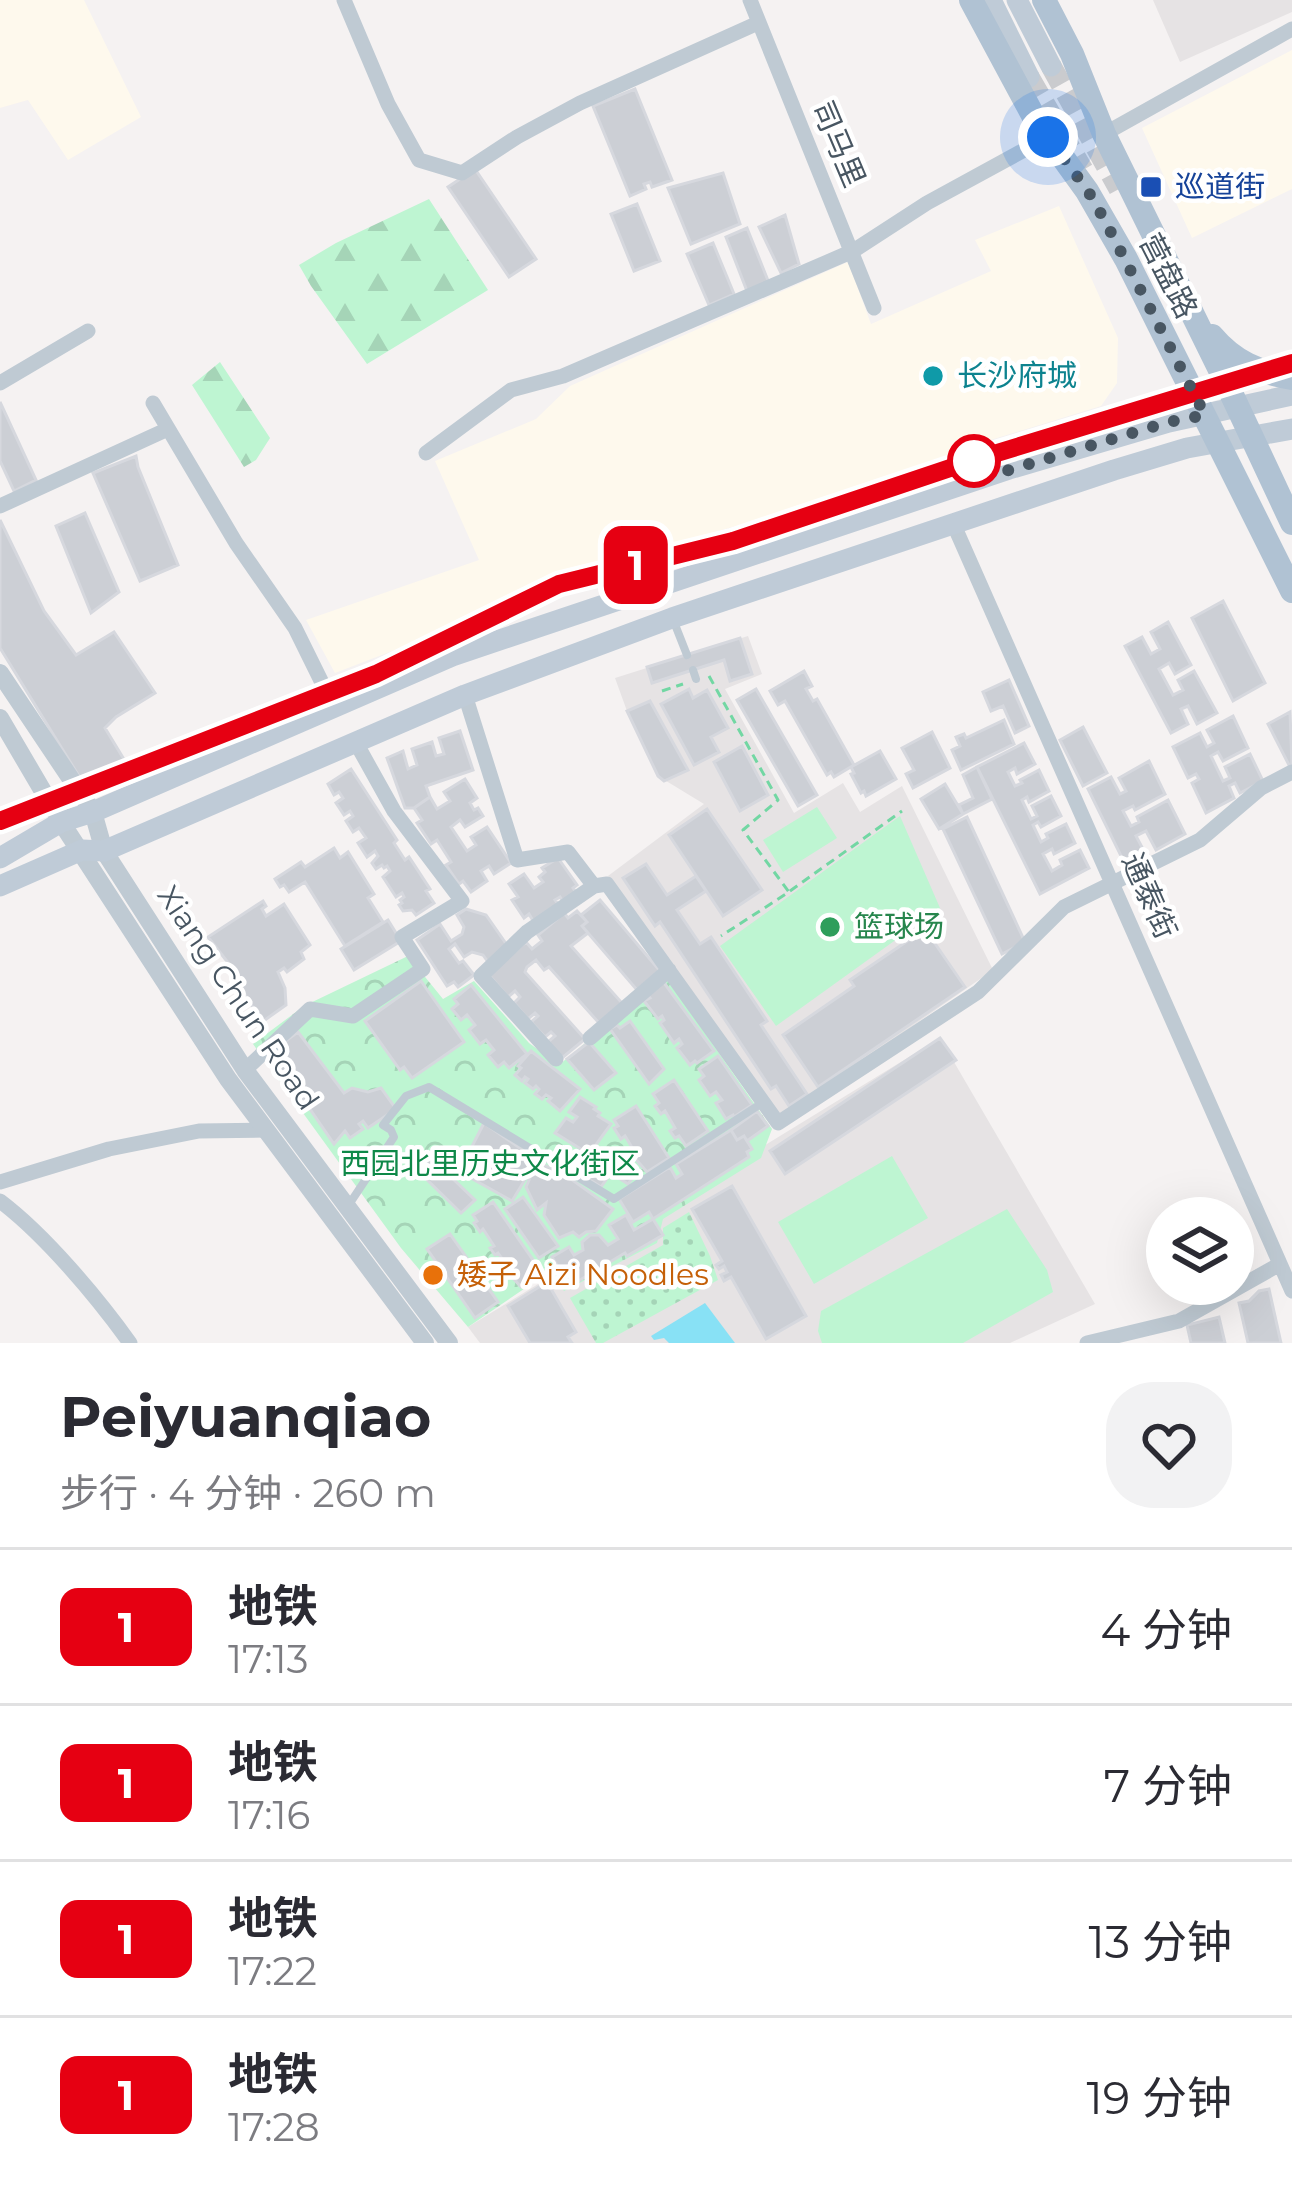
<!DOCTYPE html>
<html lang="zh">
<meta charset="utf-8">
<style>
body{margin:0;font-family:Montserrat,"Noto Sans SC",sans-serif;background:#f2f2f3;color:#2b2b33;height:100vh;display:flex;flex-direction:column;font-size:45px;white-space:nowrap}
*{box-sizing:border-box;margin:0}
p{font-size:39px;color:#7c7c81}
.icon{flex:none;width:66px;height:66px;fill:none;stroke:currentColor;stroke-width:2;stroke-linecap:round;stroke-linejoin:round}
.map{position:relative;height:1343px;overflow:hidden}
.panel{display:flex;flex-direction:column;background:#fff;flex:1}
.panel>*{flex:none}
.badge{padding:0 24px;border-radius:18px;font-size:42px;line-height:78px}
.fabs{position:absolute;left:1146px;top:1197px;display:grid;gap:24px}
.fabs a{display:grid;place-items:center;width:108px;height:108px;border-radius:50%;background:#fff;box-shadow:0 12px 48px #0002;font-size:60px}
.you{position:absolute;width:60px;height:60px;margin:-30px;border:9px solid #fff;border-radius:50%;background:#1a73e8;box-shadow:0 0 0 18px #1a73e833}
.map>.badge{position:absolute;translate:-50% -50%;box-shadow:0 0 0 6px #fff}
.round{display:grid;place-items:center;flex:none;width:126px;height:126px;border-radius:48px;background:#f2f2f3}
.summary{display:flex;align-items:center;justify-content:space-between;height:204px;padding:0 60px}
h1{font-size:57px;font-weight:700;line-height:90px}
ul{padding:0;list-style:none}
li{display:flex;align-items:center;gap:36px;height:156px;padding:0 60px;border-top:3px solid #e1e1e2}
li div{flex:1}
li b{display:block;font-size:45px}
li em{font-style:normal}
li .badge{min-width:132px;font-weight:700;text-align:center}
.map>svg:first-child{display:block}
.commercial{fill:#fef9ed}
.education{fill:#e6e3e4}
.grass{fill:url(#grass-dots)}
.forest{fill:url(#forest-firs)}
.park{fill:url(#park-crowns)}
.pitch{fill:#bef5d2}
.water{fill:#88e1f5}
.building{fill:#cccfd5;stroke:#d6d8de;stroke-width:3}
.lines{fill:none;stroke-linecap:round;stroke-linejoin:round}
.secondary-tunnel{stroke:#cacbce;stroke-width:21;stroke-dasharray:21 10;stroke-linecap:butt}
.path{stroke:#72d7a3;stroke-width:3;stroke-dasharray:9 6;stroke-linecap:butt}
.service{stroke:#bfcad3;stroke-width:8}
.minor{stroke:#bfcad3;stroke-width:15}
.tertiary{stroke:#bfcad3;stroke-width:18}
.secondary{stroke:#bfcbd7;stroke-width:21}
.primary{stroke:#b0c2d3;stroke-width:24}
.line-casing{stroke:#fff;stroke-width:27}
.line{stroke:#e60012;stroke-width:18}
.walk{stroke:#485662;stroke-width:12;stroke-dasharray:0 21.6}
.transit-dot{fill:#1a4fb4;stroke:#fff;stroke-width:4.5}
.culture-dot{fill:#0f9aa8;stroke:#fff;stroke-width:4.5}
.stop-dot{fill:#fff;stroke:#e60012;stroke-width:6}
.leisure-dot{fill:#2e9e5b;stroke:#fff;stroke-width:4.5}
.food-dot{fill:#e8710a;stroke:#fff;stroke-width:4.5}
.labels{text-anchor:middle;stroke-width:9;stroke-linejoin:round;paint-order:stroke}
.street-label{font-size:30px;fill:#485662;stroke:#fff}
.transit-label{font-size:30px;fill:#164399;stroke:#fff;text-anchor:start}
.culture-label{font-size:30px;fill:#0d838f;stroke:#fff;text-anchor:start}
.leisure-label{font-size:30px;fill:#27864d;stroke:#fff;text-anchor:start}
.park-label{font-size:30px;fill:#0e8848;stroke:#fff}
.food-label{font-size:30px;fill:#c56008;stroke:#fff;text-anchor:start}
</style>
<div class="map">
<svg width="1292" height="1343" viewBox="0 0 1292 1343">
<defs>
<pattern id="grass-dots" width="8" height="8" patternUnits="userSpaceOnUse" patternTransform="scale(3)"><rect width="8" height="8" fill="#bef5d2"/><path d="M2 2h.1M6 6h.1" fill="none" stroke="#a5d4b7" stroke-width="1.8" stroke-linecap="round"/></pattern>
<pattern id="forest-firs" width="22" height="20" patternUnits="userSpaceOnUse" patternTransform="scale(3)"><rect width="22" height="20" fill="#bef5d2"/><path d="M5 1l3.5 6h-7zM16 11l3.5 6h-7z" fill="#a5d4b7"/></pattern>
<pattern id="park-crowns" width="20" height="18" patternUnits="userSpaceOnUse" patternTransform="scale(3)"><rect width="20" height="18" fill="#bef5d2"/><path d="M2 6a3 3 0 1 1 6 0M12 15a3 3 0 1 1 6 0" fill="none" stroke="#a5d4b7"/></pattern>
</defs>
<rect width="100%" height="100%" fill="#f5f2f2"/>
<path class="commercial" d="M 0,0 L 84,0 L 141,117 L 68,160 L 28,100 L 0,108 Z
M 1292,50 L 1292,189 L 1192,238 L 1142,128 Z
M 1059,206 L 1118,338 L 1117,383 L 1101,406 L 984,442 L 785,512 L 659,548 L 335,673 L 306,620 L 479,560 L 435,461 L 536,419 L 570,386 L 848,262 L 871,324 L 991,271 L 975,240 Z"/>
<path class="education" d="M 1153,0 L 1292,0 L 1292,12 L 1180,62 Z
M 748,636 L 762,674 L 725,689 L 794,813 L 843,783 L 860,812 L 902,786 L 993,970 L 780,1118 L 608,876 L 704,804 L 658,776 L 627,711 L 615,678 Z
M 940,1038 L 1095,1304 L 1010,1343 L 480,1343 L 468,1327 Z"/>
<path class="grass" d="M 689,1212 L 710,1256 L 718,1280 L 603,1343 L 596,1343 L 570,1298 L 663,1245 L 663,1228 Z"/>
<path class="forest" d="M 429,199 L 488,290 L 367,364 L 311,286 L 299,265 L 336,243 Z
M 220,362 L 270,438 L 256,460 L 244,467 L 192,385 Z"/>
<path class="park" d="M 408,956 L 443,999 L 474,981 L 529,1043 L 559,1065 L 665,976 L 772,1129 L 761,1158 L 663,1219 L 657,1243 L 564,1291 L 549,1272 L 468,1327 L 401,1248 L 253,1044 L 304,1006 Z"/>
<path class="pitch" d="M 817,807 L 837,838 L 783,872 L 763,840 Z
M 900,816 L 940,908 L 776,1026 L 720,946 Z
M 892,1156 L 928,1218 L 814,1284 L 778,1222 Z
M 1007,1209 L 1047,1270 L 1053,1292 L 963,1343 L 822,1343 L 818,1331 L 821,1311 Z"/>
<path class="water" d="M 705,1303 L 735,1343 L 669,1343 L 664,1338 L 654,1340 L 651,1336 Z"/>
<path class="building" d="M 635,89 L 672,180 L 652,187 L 650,182 L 644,184 L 646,189 L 630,196 L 593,106 Z
M 475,169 L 536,259 L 509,277 L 448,187 Z
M 723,173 L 740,224 L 691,244 L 668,188 Z
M 637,204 L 660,261 L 634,271 L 611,214 Z
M 785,215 L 799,264 L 781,273 L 759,227 Z
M 747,228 L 769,283 L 747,291 L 726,237 Z
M 713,243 L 734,294 L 709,305 L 687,254 Z
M 0,402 L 36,480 L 14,491 L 0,461 Z
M 136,456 L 138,467 L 178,565 L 140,581 L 93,473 Z
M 85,513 L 119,592 L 91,613 L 56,526 Z
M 0,520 L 44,611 L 76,655 L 114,632 L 155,693 L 116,717 L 105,728 L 128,766 L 85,786 L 0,648 Z
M 1223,601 L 1265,683 L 1233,701 L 1192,618 Z
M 1168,622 L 1191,665 L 1175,674 L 1169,663 L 1159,669 L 1173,695 L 1183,690 L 1178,680 L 1194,671 L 1217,713 L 1197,724 L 1188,706 L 1181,709 L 1188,724 L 1171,733 L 1125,646 L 1142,637 L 1151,654 L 1160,649 L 1151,632 Z
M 740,638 L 752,674 L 730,681 L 724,660 L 652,683 L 647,667 Z
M 804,671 L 812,686 L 806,689 L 813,701 L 817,699 L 854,765 L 834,777 L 831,772 L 827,775 L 785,701 L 778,705 L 770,691 Z
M 1009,680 L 1029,726 L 1015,733 L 1003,706 L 991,711 L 983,692 Z
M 689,689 L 693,698 L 707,690 L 728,728 L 711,737 L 719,752 L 694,765 L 661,704 Z
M 756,689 L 817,795 L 798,806 L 737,700 Z
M 650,701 L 688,770 L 664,781 L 658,776 L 627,711 Z
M 1290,712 L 1292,766 L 1290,767 L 1268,724 Z
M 1233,716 L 1248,748 L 1223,761 L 1218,752 L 1211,756 L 1223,781 L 1230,778 L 1225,767 L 1250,754 L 1263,781 L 1240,793 L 1235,783 L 1229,786 L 1234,798 L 1206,813 L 1192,783 L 1199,779 L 1196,774 L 1188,778 L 1173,747 L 1200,733 L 1207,747 L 1214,743 L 1207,730 Z
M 1004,720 L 1014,744 L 961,770 L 952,750 L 960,746 L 956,737 L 964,734 L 966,738 Z
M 1083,727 L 1107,773 L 1083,786 L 1060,740 Z
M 460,731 L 473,770 L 426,786 L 430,797 L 414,808 L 405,808 L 387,758 L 403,751 L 408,769 L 417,765 L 412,749 L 432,742 L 436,756 L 444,754 L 439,738 Z
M 932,732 L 950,768 L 913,788 L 906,774 L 914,770 L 902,748 Z
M 1024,743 L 1035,764 L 1017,774 L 1015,768 L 1008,772 L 1015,786 L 1022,783 L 1020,780 L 1039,770 L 1049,791 L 1029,802 L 1027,797 L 1022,800 L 1031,819 L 1037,816 L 1032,806 L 1051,796 L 1061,816 L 1041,827 L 1038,822 L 1033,825 L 1041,842 L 1048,838 L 1046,834 L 1066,824 L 1075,843 L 1054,854 L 1052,849 L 1043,854 L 1052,871 L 1062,865 L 1060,860 L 1080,850 L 1089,868 L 1040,894 L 977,767 Z
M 742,746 L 768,795 L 740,811 L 714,762 Z
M 880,751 L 896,779 L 866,796 L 864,791 L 861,793 L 851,774 L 854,773 L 851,767 Z
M 1149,761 L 1165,794 L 1135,810 L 1133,806 L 1123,811 L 1131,826 L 1139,822 L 1137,817 L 1168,800 L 1185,834 L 1156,850 L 1146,831 L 1136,836 L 1145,853 L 1125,864 L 1088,789 L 1111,777 L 1120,794 L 1126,791 L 1119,778 Z
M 977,767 L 992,799 L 963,814 L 959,805 L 973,798 L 963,775 Z
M 351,769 L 397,840 L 394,843 L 405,860 L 409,857 L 430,889 L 426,891 L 434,903 L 416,915 L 412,910 L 403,911 L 399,905 L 402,903 L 400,900 L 404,897 L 402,893 L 396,897 L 383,877 L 390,871 L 387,866 L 384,868 L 382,865 L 376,869 L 372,863 L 378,856 L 375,851 L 367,857 L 358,843 L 366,838 L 359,828 L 353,832 L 346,821 L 353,816 L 350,811 L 344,815 L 336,803 L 343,798 L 339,792 L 334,795 L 328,784 Z
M 465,779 L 477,798 L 470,803 L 474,810 L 478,808 L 483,816 L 465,827 L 460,820 L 451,827 L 467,851 L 476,845 L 471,837 L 487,827 L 511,863 L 494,874 L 489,866 L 481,871 L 487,881 L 471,892 L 463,881 L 459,884 L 446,865 L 451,862 L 437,840 L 431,844 L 417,823 L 422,820 L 414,808 L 430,797 L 437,809 L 450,801 L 444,792 Z
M 945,784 L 963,814 L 939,829 L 921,799 Z
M 707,809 L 762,890 L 723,916 L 669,835 Z
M 967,817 L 1025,942 L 1002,954 L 943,829 Z
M 334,848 L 340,858 L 348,852 L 374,894 L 368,898 L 383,922 L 345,946 L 305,882 L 289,892 L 284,885 L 280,887 L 275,879 L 301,862 L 305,867 Z
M 558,858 L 577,885 L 573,888 L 578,895 L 565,904 L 560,897 L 555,900 L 558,904 L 535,924 L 529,914 L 524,918 L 512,900 L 518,897 L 509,884 L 524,874 L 534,888 L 543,882 L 539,877 L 545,872 L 542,868 Z
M 646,864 L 667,895 L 696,876 L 706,891 L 677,910 L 700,944 L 711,937 L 767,1021 L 761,1025 L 807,1094 L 789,1106 L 776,1086 L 771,1089 L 660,922 L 655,926 L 623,878 Z
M 600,900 L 660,971 L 637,990 L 582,926 L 587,922 L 581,915 Z
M 263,901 L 266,906 L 262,909 L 266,916 L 284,904 L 310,945 L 301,952 L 304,959 L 287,972 L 284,968 L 278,972 L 285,988 L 286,1005 L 262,1022 L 242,990 L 238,994 L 231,985 L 240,978 L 208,937 Z
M 466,909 L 486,915 L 509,948 L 488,962 L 483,955 L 472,952 L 464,957 L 455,944 L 449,949 L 459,963 L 463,961 L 474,975 L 458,987 L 454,982 L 447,986 L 417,940 L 440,924 L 451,941 L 462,934 L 464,927 L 457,915 Z
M 577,911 L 587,922 L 582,926 L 588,933 L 571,946 L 622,1003 L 599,1023 L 549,967 L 544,970 L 536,960 L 527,967 L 525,972 L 585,1039 L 562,1058 L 548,1042 L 555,1036 L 551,1032 L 545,1037 L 531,1022 L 538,1016 L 535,1013 L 528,1019 L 514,1003 L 520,997 L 515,991 L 508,997 L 488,974 L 526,942 L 532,949 L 542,941 L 538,935 L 564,913 L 568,918 Z
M 388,920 L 401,941 L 354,970 L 341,949 Z
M 925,929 L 965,987 L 818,1087 L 783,1035 L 854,986 L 850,980 Z
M 662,980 L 714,1051 L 697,1063 L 695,1061 L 690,1065 L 677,1048 L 682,1044 L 679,1039 L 674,1043 L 660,1023 L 664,1020 L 662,1016 L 658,1019 L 644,1001 L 650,998 L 645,992 Z
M 421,981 L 464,1042 L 412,1078 L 404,1067 L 400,1070 L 365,1021 Z
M 471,985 L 527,1054 L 509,1068 L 504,1062 L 498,1067 L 488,1055 L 494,1050 L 486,1040 L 480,1044 L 469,1030 L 475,1025 L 467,1015 L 461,1020 L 452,1009 L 458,1004 L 454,999 Z
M 630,1021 L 664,1069 L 649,1084 L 610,1029 L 617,1025 L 620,1028 Z
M 298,1032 L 344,1093 L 352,1088 L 368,1092 L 381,1088 L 396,1109 L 368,1128 L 363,1121 L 359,1124 L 363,1129 L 350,1138 L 345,1131 L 334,1144 L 294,1086 L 289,1090 L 269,1063 L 275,1059 L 270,1052 Z
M 940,1038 L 956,1060 L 785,1174 L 770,1151 Z
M 589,1042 L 616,1073 L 594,1090 L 567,1059 Z
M 531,1051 L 580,1089 L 560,1111 L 548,1101 L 551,1098 L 546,1095 L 542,1099 L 535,1094 L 539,1089 L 536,1086 L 533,1089 L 525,1083 L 528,1079 L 525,1077 L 522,1081 L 515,1075 L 521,1068 L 518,1066 Z
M 718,1056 L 752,1105 L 734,1117 L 733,1115 L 726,1119 L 716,1103 L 722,1100 L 716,1092 L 710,1096 L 699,1080 L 704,1076 L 699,1069 Z
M 674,1080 L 708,1131 L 686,1146 L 679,1136 L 675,1138 L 670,1131 L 675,1128 L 665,1111 L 661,1114 L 655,1106 L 659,1103 L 653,1094 Z
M 580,1097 L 596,1107 L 594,1109 L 600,1113 L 598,1116 L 611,1124 L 595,1146 L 638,1171 L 628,1184 L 611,1173 L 601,1187 L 579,1173 L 592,1156 L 555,1133 L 566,1118 L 573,1122 L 577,1117 L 569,1112 Z
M 636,1106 L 669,1158 L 647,1172 L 633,1156 L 636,1154 L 625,1136 L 621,1139 L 614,1128 L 618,1126 L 614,1120 Z
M 757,1111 L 768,1126 L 747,1141 L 744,1136 L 737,1140 L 731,1130 Z
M 484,1123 L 537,1160 L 512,1201 L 469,1177 L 477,1165 L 466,1158 Z
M 731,1130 L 737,1140 L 744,1136 L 752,1149 L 747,1152 L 749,1157 L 653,1219 L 649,1212 L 633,1222 L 619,1199 L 670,1167 L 676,1178 L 682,1174 L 676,1164 Z
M 431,1158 L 475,1200 L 461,1213 L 418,1171 Z
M 537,1162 L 564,1174 L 613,1209 L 596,1231 L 586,1232 L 579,1237 L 573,1232 L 559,1238 L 544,1215 L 546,1203 L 537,1210 L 526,1187 Z
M 732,1186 L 806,1316 L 766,1339 L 731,1277 L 724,1281 L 721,1275 L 727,1272 L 724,1266 L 719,1269 L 716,1265 L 722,1261 L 692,1209 Z
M 523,1197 L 558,1246 L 539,1258 L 505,1209 Z
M 493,1202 L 542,1273 L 521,1287 L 505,1269 L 508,1267 L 498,1253 L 495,1255 L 490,1248 L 494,1246 L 483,1229 L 480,1232 L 474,1223 L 477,1221 L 473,1215 Z
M 626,1215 L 634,1230 L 653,1219 L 663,1235 L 627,1256 L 625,1253 L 570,1286 L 552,1257 L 569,1247 L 574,1255 L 583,1250 L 582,1242 L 590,1235 L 599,1235 L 608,1245 L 618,1239 L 609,1225 Z
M 450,1234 L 498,1302 L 475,1318 L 427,1249 Z
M 547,1282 L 576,1332 L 568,1337 L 572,1343 L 530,1343 L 508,1306 Z
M 1269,1289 L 1281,1343 L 1248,1343 L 1239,1303 L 1249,1301 L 1259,1291 Z
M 1219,1317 L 1225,1343 L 1191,1343 L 1187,1325 Z"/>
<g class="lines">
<path class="secondary-tunnel" d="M 1051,66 L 1119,189
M 1029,77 L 1083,170"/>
<path class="path" d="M 709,676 L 778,800 L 743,830 L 789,892 L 721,936
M 662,691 L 683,684
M 790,891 L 902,811"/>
<path class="service" d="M 674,622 L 687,655
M 693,670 L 696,679
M 348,1206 L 394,1137 L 391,1130 L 383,1125 L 406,1096 L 429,1087 L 614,1199 L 762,1103"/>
<path class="minor" d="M 344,0 L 388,104 L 419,160 L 462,173 L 517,137 L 580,103 L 758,23
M 750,0 L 874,308
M 1104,134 L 1292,29
M 0,383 L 88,331
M 153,403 L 236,543 L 295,628 L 334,707
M 426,453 L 511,390 L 563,376 L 853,251 L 927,203 L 1048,137
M 0,506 L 168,429
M 953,523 L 1292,1291
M 465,695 L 517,860 L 568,852 L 594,886 L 607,884 L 778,1123 L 978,992 L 1064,907 L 1200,840 L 1261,788 L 1292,772
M 590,1038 L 669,970
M 556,1059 L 481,976 L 527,932 L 594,886
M 245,1070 L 310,1009 L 353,1016 L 423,969 L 402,937 L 462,901 L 394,811 L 355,741
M 0,1182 L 109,1149 L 199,1131 L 267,1130
M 0,1201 C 45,1235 97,1297 130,1343
M 1087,1343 L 1179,1321 L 1280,1264"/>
<path class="tertiary" d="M 0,673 L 93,812 L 104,851 L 245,1070 L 449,1343
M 0,718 L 61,822 L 228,1079 L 425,1343"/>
<path class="secondary" d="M 991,0 L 1029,77
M 1017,0 L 1051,66
M 0,858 L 61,822 L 93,812 L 452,656 L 1009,469 L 1169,422 L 1292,395
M 0,886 L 82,850 L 104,851 L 465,695 L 672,618 L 1114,470 L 1187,448 L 1292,429"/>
<path class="primary" d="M 971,0 L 1035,119 L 1087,191 L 1126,259 L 1292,591
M 1044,0 L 1072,54 L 1104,134 L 1224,378 L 1292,523
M 1212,336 C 1234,362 1258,372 1292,378"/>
</g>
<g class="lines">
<defs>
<path id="line" d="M 0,821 L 376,674 L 559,584 L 733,541 L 974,460 L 1292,363"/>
</defs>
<use href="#line" class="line-casing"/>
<use href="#line" class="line"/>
<path class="walk" d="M 974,461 L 986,477 L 1169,422 L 1205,415 L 1104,219 L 1088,191 L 1048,137"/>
</g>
<rect class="transit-dot" x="1139" y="175" width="24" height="24" rx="6"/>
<circle class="culture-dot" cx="933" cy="376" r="12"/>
<circle class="stop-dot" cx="974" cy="461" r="24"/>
<circle class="leisure-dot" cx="830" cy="927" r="12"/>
<circle class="food-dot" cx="433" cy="1275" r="12"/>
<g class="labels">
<g class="street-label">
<text transform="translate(838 144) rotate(67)" y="10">司马里</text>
<text transform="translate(1168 276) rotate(63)" y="10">营盘路</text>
<text transform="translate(1149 896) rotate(66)" y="10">通泰街</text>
<text transform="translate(238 998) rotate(56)" y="10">Xiang Chun Road</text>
</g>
<g class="transit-label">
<text x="1175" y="197">巡道街</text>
</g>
<g class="culture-label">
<text x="957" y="386">长沙府城</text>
</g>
<g class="leisure-label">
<text x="854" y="937">篮球场</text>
</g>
<g class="park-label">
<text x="490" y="1174">西园北里历史文化街区</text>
</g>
<g class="food-label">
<text x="457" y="1285">矮子 Aizi Noodles</text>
</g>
</g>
</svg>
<div class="fabs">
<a><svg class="icon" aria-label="layers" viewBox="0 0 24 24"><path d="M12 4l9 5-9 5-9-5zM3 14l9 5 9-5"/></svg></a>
</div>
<div class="you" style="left:1048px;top:137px"></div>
<b class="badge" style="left:636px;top:565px;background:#e60012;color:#fff">1</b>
</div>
<section class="panel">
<div class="summary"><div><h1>Peiyuanqiao</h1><p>步行 · 4 分钟 · 260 m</p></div><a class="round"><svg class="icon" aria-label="heart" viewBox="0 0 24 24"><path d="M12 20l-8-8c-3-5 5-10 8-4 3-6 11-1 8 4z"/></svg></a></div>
<ul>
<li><span class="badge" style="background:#e60012;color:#fff">1</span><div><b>地铁</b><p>17:13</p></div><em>4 分钟</em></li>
<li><span class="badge" style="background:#e60012;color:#fff">1</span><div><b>地铁</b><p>17:16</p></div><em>7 分钟</em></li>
<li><span class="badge" style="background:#e60012;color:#fff">1</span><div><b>地铁</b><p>17:22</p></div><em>13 分钟</em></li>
<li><span class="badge" style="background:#e60012;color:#fff">1</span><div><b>地铁</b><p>17:28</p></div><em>19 分钟</em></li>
</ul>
</section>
